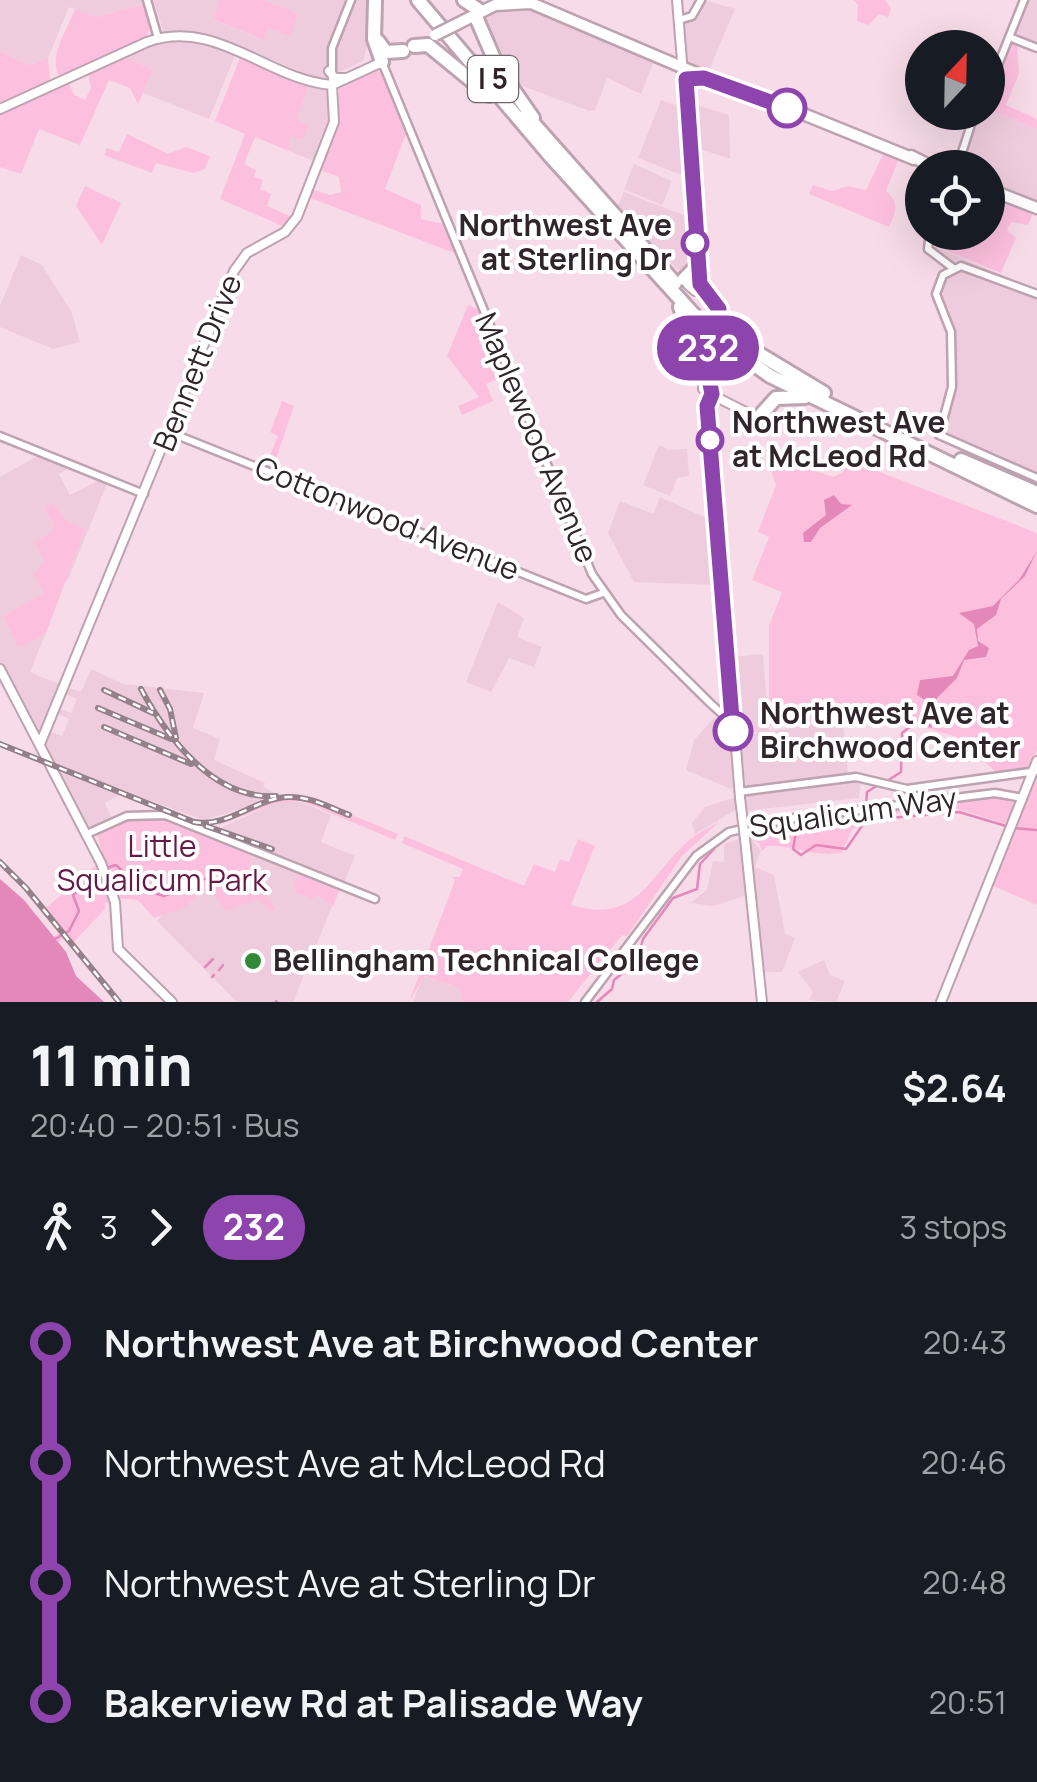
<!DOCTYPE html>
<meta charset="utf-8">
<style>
body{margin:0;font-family:Manrope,sans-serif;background:#20242c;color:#f1f3f6;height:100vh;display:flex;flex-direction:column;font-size:38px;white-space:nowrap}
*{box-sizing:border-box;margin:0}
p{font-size:32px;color:#9ea1a6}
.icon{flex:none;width:55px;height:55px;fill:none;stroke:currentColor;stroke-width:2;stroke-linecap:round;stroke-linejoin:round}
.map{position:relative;height:1002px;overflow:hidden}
.sheet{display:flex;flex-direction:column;background:#171b24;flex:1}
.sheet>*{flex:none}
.badge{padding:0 20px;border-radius:32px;font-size:35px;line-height:65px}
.needle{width:65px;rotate:22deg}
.tools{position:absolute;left:905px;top:30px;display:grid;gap:20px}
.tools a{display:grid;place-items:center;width:100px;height:100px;border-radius:50%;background:#171b24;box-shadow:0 10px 40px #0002;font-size:50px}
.map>.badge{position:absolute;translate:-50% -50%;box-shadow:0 0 0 5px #fff}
.legs{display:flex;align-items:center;gap:15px;height:110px;padding:0 30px;font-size:32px}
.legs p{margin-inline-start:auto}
.head{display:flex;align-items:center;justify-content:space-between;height:170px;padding:0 30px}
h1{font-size:55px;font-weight:800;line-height:75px}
ul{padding:0 30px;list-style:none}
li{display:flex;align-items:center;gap:35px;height:120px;font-size:38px}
li i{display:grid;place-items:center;width:15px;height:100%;margin:0 12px;background:currentColor}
li i::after{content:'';width:25px;height:25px;margin:-12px;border:8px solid;border-radius:50%;background:#171b24}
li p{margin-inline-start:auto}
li:first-child i{background:linear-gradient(#0000 50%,currentColor 0)}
li:last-child i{background:linear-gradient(currentColor 50%,#0000 0)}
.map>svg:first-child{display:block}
.built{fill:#efccdd}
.green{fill:#fcc0de}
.water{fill:#e388b9}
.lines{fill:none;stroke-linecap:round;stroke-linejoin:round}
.stream{stroke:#e388b9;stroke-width:2.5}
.tertiary-casing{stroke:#bda2af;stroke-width:11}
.secondary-casing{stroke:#bda2af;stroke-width:12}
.primary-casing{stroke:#bda2af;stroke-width:15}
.motorway-casing{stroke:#bda2af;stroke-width:18}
.tertiary{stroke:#fff;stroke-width:6}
.secondary{stroke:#fff;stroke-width:8}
.primary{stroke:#fff;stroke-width:10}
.motorway{stroke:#fff;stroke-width:12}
.rail-casing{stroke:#938089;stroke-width:6}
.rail{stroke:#fff;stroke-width:2.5;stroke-dasharray:8;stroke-linecap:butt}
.secondary-bridge-casing{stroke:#bda2af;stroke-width:12;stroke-linecap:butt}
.primary-bridge-casing{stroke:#bda2af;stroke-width:15;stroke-linecap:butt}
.motorway-bridge-casing{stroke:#bda2af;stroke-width:18;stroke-linecap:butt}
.secondary-bridge{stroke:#fff;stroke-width:8}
.primary-bridge{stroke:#fff;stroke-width:10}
.motorway-bridge{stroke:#fff;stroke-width:12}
.line-1-casing{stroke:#fff;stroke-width:22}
.line-1{stroke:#8e44ad;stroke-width:15}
.stop-1-dot{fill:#fff;stroke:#8e44ad;stroke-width:5}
.poi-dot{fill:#328a39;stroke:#fff;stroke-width:4}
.labels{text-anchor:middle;stroke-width:8;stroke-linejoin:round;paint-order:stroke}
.shield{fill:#fff;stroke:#6d666a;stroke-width:2.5}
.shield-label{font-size:28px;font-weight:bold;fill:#2f252a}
.stop-label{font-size:30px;font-weight:bold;fill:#2f252a;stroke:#fff;text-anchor:start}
.street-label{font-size:30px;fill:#2f252a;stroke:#fff}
.park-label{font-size:30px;fill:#671849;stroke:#fff}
.poi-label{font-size:30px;font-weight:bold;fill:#2f252a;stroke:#fff;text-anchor:start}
</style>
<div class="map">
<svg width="1037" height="1002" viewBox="0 0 1037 1002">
<rect width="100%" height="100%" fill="#f7dbe8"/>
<path class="built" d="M 0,0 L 143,0 L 144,4 L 97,17 L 69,7 L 48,58 L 29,65 L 0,51 Z
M 153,0 L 220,0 L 213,19 L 262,40 L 268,28 L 298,15 L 264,0 L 367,0 L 368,42 L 363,61 L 322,80 L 211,35 L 164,33 Z
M 704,0 L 735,9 L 708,72 L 686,63 L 684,24 L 695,18 Z
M 1027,0 L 1037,0 L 1037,45 L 1012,35 Z
M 533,11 L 654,61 L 641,94 L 607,78 L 595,110 L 589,111 L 515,83 L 485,17 L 499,12 Z
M 184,39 L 236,53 L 209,119 L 143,93 L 153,70 L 122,56 L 153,43 Z
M 310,83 L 330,92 L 333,116 L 316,162 L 289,151 L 290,136 L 309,126 L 295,119 Z
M 661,100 L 682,108 L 687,177 L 638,158 Z
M 690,103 L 729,115 L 730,159 L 694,147 Z
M 988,109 L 1037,129 L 1037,202 L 988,183 L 988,168 L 960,168 L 979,113 Z
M 634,164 L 672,181 L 662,205 L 624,189 Z
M 624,192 L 689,217 L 691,269 L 682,274 L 617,208 Z
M 931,245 L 1037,290 L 1037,485 L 937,440 L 933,432 L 950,389 L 948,337 L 934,291 L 941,275 L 954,264 Z
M 21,255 L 42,265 L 72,313 L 80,342 L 53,349 L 0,327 L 0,306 Z
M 659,445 L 669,450 L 687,449 L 689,476 L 677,478 L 670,496 L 643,485 Z
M 41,454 L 71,467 L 59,474 L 70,495 L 101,479 L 108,481 L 68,580 L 3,616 L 18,647 L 46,633 L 30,672 L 61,685 L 39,735 L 0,663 L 0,477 Z
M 660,497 L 713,521 L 716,585 L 634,582 L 608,533 L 620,501 L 653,514 Z
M 498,602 L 524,618 L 517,637 L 542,647 L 534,667 L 509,658 L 491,692 L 466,682 Z
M 763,654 L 769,731 L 737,734 L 731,657 Z
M 91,669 L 123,684 L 204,693 L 193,728 L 220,739 L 214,760 L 265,783 L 263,787 L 274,792 L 275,798 L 204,820 L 126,792 L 105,803 L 112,819 L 96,828 L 86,825 L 42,743 L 48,731 L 62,736 L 69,719 L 54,712 L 56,708 L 71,713 L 77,699 L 63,693 L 66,687 L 81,692 Z
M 715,717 L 730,745 L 735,785 L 731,789 L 686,770 L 694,740 Z
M 843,720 L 848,774 L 742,787 L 737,736 Z
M 861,780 L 859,798 L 745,811 L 744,795 Z
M 736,797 L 737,809 L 695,834 L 692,823 L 705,807 Z
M 277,802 L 302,802 L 331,815 L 321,842 L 355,856 L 344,883 L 216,830 Z
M 748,836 L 761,850 L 755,867 L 774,875 L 785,934 L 795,938 L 782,972 L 764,972 L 753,893 L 714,906 L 690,903 L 707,890 L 713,861 L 724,862 L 724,844 Z
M 226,840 L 340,887 L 293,1002 L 237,1002 L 157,921 Z
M 824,960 L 830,975 L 845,981 L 836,1002 L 809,1000 L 813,992 L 798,972 Z
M 423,976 L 459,988 L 462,1002 L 413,1002 Z"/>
<path class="green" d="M 220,0 L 264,0 L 298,14 L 290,36 L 268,28 L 263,40 L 213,19 Z
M 853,0 L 885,0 L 891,8 L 888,17 L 879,14 L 869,25 L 857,21 L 858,5 Z
M 144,4 L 150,27 L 146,38 L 59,76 C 48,57 68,28 75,9 L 97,17 Z
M 1011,40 L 1017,43 L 1019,73 L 1006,105 L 1037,119 L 1037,129 L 988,109 L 988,96 Z
M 0,51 L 29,65 L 48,58 L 50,81 L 0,103 Z
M 241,55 L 310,83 L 296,119 L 309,125 L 303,140 L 290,136 L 289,151 L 255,137 L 244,164 L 256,170 L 254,177 L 263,180 L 260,189 L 271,194 L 267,206 L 294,218 L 285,227 L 220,199 L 245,134 L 215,121 Z
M 122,56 L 153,70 L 138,104 L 130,88 L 109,80 L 80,145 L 39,129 L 21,174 L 0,167 L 0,113 L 69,83 L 74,95 L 85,100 L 91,88 L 88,72 Z
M 376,70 L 383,74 L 407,131 L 385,189 L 421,205 L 421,219 L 444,224 L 457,254 L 308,197 L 311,189 L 330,195 L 341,192 L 339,177 L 320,170 L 339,119 L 339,89 Z
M 127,134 L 168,154 L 186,147 L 210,156 L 205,169 L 193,173 L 156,163 L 152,173 L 104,155 L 107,148 L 119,152 Z
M 883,154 L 898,161 L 886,191 C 900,202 896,212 889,227 L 809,194 L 813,185 L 832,191 L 848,186 L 866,190 Z
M 85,186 L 121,203 L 102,245 L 76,206 Z
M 988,194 L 1034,211 L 1028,225 L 1011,222 L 1007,230 L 1016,238 L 1001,273 L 930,244 L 934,233 L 988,232 Z
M 468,305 L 480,310 L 507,375 L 486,384 L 493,401 L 462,415 L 458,406 L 479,397 L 447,356 Z
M 282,401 L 294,406 L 272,470 L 265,467 L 278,436 L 270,432 Z
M 778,458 L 833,477 L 843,472 L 849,460 L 1037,533 L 1037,750 L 1030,768 L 997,773 L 957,737 L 913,724 L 904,712 L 769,726 L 769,626 L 782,592 L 752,580 L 769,537 L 758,532 L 776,485 L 771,470 Z
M 52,502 L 65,520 L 85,529 L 46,633 L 18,648 L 3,616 L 44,593 L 33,573 L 45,562 L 35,543 L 28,545 L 52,532 L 54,524 L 45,509 Z
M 1037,774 L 1037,905 L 991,885 Z
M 284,794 L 311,798 L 398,834 L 395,840 L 302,801 L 276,803 L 211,828 Z
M 995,796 L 1017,804 L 1009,825 L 958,809 L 925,809 L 865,818 L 852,830 L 841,853 C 815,857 793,845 767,846 L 762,851 L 759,843 L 749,839 L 748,831 Z
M 151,816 L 170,819 L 249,853 L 253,878 L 275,908 L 272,911 L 257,899 L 226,911 L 206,885 L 186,907 L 154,918 L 138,900 L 116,898 L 110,881 L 112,902 L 105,903 L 105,909 L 72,944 L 67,937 L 58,942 L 53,937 L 63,932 L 46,908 L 104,858 L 97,835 L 124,820 Z
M 719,822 L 682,856 L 627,936 L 622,935 L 568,1002 L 462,1002 L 459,988 L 424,976 L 409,1002 L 455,880 L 452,877 L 460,877 L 463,869 L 402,843 L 404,836 L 524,886 L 534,864 L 555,872 L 560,859 L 569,862 L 578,839 L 595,846 L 571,905 C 637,925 649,876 686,843 C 693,835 708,828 719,822 Z
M 301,871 L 340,888 L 333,906 L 318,895 L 312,899 L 295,892 L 294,884 Z"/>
<path class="water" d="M 834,495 L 841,504 L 852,505 L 820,528 L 811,542 L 804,542 L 803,533 L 826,515 L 824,500 Z
M 1037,551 L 1025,576 L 1001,599 L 996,615 L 977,629 L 978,641 L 989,648 L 986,657 L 964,660 L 957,678 L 937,698 L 937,706 L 928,717 L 932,728 L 914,723 L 934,706 L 917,695 L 920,680 L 953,676 L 969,650 L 978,646 L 974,624 L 959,613 L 993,606 L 1019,580 Z
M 0,879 L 24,900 L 66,952 L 76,976 L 104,1002 L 0,1002 Z"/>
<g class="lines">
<path class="stream" d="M 887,781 L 901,772 L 902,733 L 917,721
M 866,805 L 867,792 L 878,785
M 1014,828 L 1037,830
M 755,834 L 792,827 L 796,832 L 793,849 L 801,855 L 816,845 L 846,849 L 866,820 L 959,812 L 1006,826
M 106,868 L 116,865 L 140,888 L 164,896 L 222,872
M 55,939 L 69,931 L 79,911 L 73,895 L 100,873
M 205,967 L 213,959
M 219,970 L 223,965
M 212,977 L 214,975
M 276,1001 L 277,1002
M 597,1002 L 612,989 L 614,980 L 637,962 L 643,939 L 673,898 L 697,889 L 700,864 L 714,849"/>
<defs>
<path id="tertiary" d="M 147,0 L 158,38
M 679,20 L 692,16 L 701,0
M 1009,37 L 1037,48
M 382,62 L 592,574 L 621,615 L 710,703 L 721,713 L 731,713
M 332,85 L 332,48 L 351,0
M 988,90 L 1024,0
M 957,168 L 975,112
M 930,232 L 928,249 L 953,268
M 1037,294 L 961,266 L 943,275 L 936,294 L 951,332 L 952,387 L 939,435 L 1037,478
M 169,432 L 586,599 L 603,593
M 0,436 L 144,494
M 739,792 L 856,777 L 907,789 L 1037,771
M 87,834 L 127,816 L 165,815 L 375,899
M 585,1002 L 696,856 L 729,832 L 787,819 L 995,793 L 1023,798"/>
<path id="secondary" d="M 677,0 L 700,282 L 717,301 L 720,316 L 704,360 L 703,389
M 329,71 L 335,78 L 345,78
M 332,85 L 382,62
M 0,109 L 147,42 C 215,17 268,80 332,85
M 693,278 L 688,285 L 695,291
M 708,381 L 714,396 L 758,418
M 709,401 L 740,798
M 0,669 L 101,863 L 115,902 L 118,949 L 172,1002
M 40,744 L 234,271 L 247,253 L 285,232 L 297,217 L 334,122 L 332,85
M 745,839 L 762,1002
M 941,1002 L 1037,761"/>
<path id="primary" d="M 457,24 L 495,5 L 531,3 L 717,82
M 711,80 L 789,110
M 786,107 L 914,159
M 911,156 L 935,168
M 988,189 L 1037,208"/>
<path id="motorway" d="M 375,0 L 374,39 L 382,62
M 418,0 L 551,157 L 707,329
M 464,0 L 479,10
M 476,17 L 498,68 L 533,118
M 378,41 L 386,52 L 403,51
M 414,46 L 428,45 L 489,95
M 526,115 L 675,283
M 684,279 L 696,267
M 680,307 L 704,370
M 720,316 L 751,349 L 824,393
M 720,341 L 770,376 L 1037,506
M 758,418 L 776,398 L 805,397
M 961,460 L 1037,493"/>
</defs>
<use href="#tertiary" class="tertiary-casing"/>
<use href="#secondary" class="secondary-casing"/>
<use href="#primary" class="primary-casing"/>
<use href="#motorway" class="motorway-casing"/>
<use href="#tertiary" class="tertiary"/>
<use href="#secondary" class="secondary"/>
<use href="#primary" class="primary"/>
<use href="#motorway" class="motorway"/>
<defs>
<path id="rail" d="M 141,689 C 167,737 213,800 276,796
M 104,690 L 153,713
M 160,690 L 170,709 L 176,738
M 98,708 L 171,739
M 104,727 L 191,764
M 0,744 L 194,822 C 228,828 254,799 287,797 C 309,796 329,807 349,815
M 206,826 L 272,849
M 0,862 L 26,888 L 119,1002"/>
</defs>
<use href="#rail" class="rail-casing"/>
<use href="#rail" class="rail"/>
<defs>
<path id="secondary-bridge" d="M 740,798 L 745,839"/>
<path id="primary-bridge" d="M 435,35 L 457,24"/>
<path id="motorway-bridge" d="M 707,329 L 720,341"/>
</defs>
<use href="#secondary-bridge" class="secondary-bridge-casing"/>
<use href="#primary-bridge" class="primary-bridge-casing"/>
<use href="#motorway-bridge" class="motorway-bridge-casing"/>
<use href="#secondary-bridge" class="secondary-bridge"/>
<use href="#primary-bridge" class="primary-bridge"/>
<use href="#motorway-bridge" class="motorway-bridge"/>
</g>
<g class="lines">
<defs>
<path id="line-1" d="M 733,731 L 707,406 L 712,394 L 705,357 L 719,309 L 700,284 L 686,79 L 704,78 L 787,108"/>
</defs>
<use href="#line-1" class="line-1-casing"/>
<use href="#line-1" class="line-1"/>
</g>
<g class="stop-1-dot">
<circle cx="787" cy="108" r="18"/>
<circle cx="695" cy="243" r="12"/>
<circle cx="710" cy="440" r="12"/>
<circle cx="733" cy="731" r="18"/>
</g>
<circle class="poi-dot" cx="253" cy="961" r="10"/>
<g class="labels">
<rect class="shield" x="468" y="56" width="50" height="46" rx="8"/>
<g class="shield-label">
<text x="493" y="89">I 5</text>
</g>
<g class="stop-label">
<text x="672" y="236" text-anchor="end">Northwest Ave<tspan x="672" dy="34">at Sterling Dr</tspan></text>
<text x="732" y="433">Northwest Ave<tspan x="732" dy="34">at McLeod Rd</tspan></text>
<text x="760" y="724">Northwest Ave at<tspan x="760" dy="34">Birchwood Center</tspan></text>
</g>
<g class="street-label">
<text transform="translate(198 363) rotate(-68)" y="10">Bennett Drive</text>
<text transform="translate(536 438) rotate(67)" y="10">Maplewood Avenue</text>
<text transform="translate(387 519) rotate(22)" y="10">Cottonwood Avenue</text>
<text transform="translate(853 813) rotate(-8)" y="10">Squalicum Way</text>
</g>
<g class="park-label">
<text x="162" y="857">Little<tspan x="162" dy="34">Squalicum Park</tspan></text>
</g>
<g class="poi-label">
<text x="273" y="971">Bellingham Technical College</text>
</g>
</g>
</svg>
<div class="tools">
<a><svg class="needle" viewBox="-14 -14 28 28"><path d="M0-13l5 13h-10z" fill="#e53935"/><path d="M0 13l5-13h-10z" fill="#9ea1a6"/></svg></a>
<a><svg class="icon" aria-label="locate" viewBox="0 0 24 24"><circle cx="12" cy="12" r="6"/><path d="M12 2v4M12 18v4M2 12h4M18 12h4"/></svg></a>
</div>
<b class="badge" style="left:708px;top:348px;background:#8e44ad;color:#fff">232</b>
</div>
<section class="sheet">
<div class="head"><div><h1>11 min</h1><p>20:40 – 20:51 · Bus</p></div><b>$2.64</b></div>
<div class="legs"><svg class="icon" aria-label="walk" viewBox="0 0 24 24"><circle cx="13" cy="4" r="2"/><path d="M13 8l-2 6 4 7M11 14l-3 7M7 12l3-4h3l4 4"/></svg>3<svg class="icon" aria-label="forward" viewBox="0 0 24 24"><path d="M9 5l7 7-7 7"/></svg><b class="badge" style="background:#8e44ad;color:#fff">232</b><p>3 stops</p></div>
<ul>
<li><i style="color:#8e44ad"></i><b>Northwest Ave at Birchwood Center</b><p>20:43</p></li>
<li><i style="color:#8e44ad"></i><span>Northwest Ave at McLeod Rd</span><p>20:46</p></li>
<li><i style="color:#8e44ad"></i><span>Northwest Ave at Sterling Dr</span><p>20:48</p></li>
<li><i style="color:#8e44ad"></i><b>Bakerview Rd at Palisade Way</b><p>20:51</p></li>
</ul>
</section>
